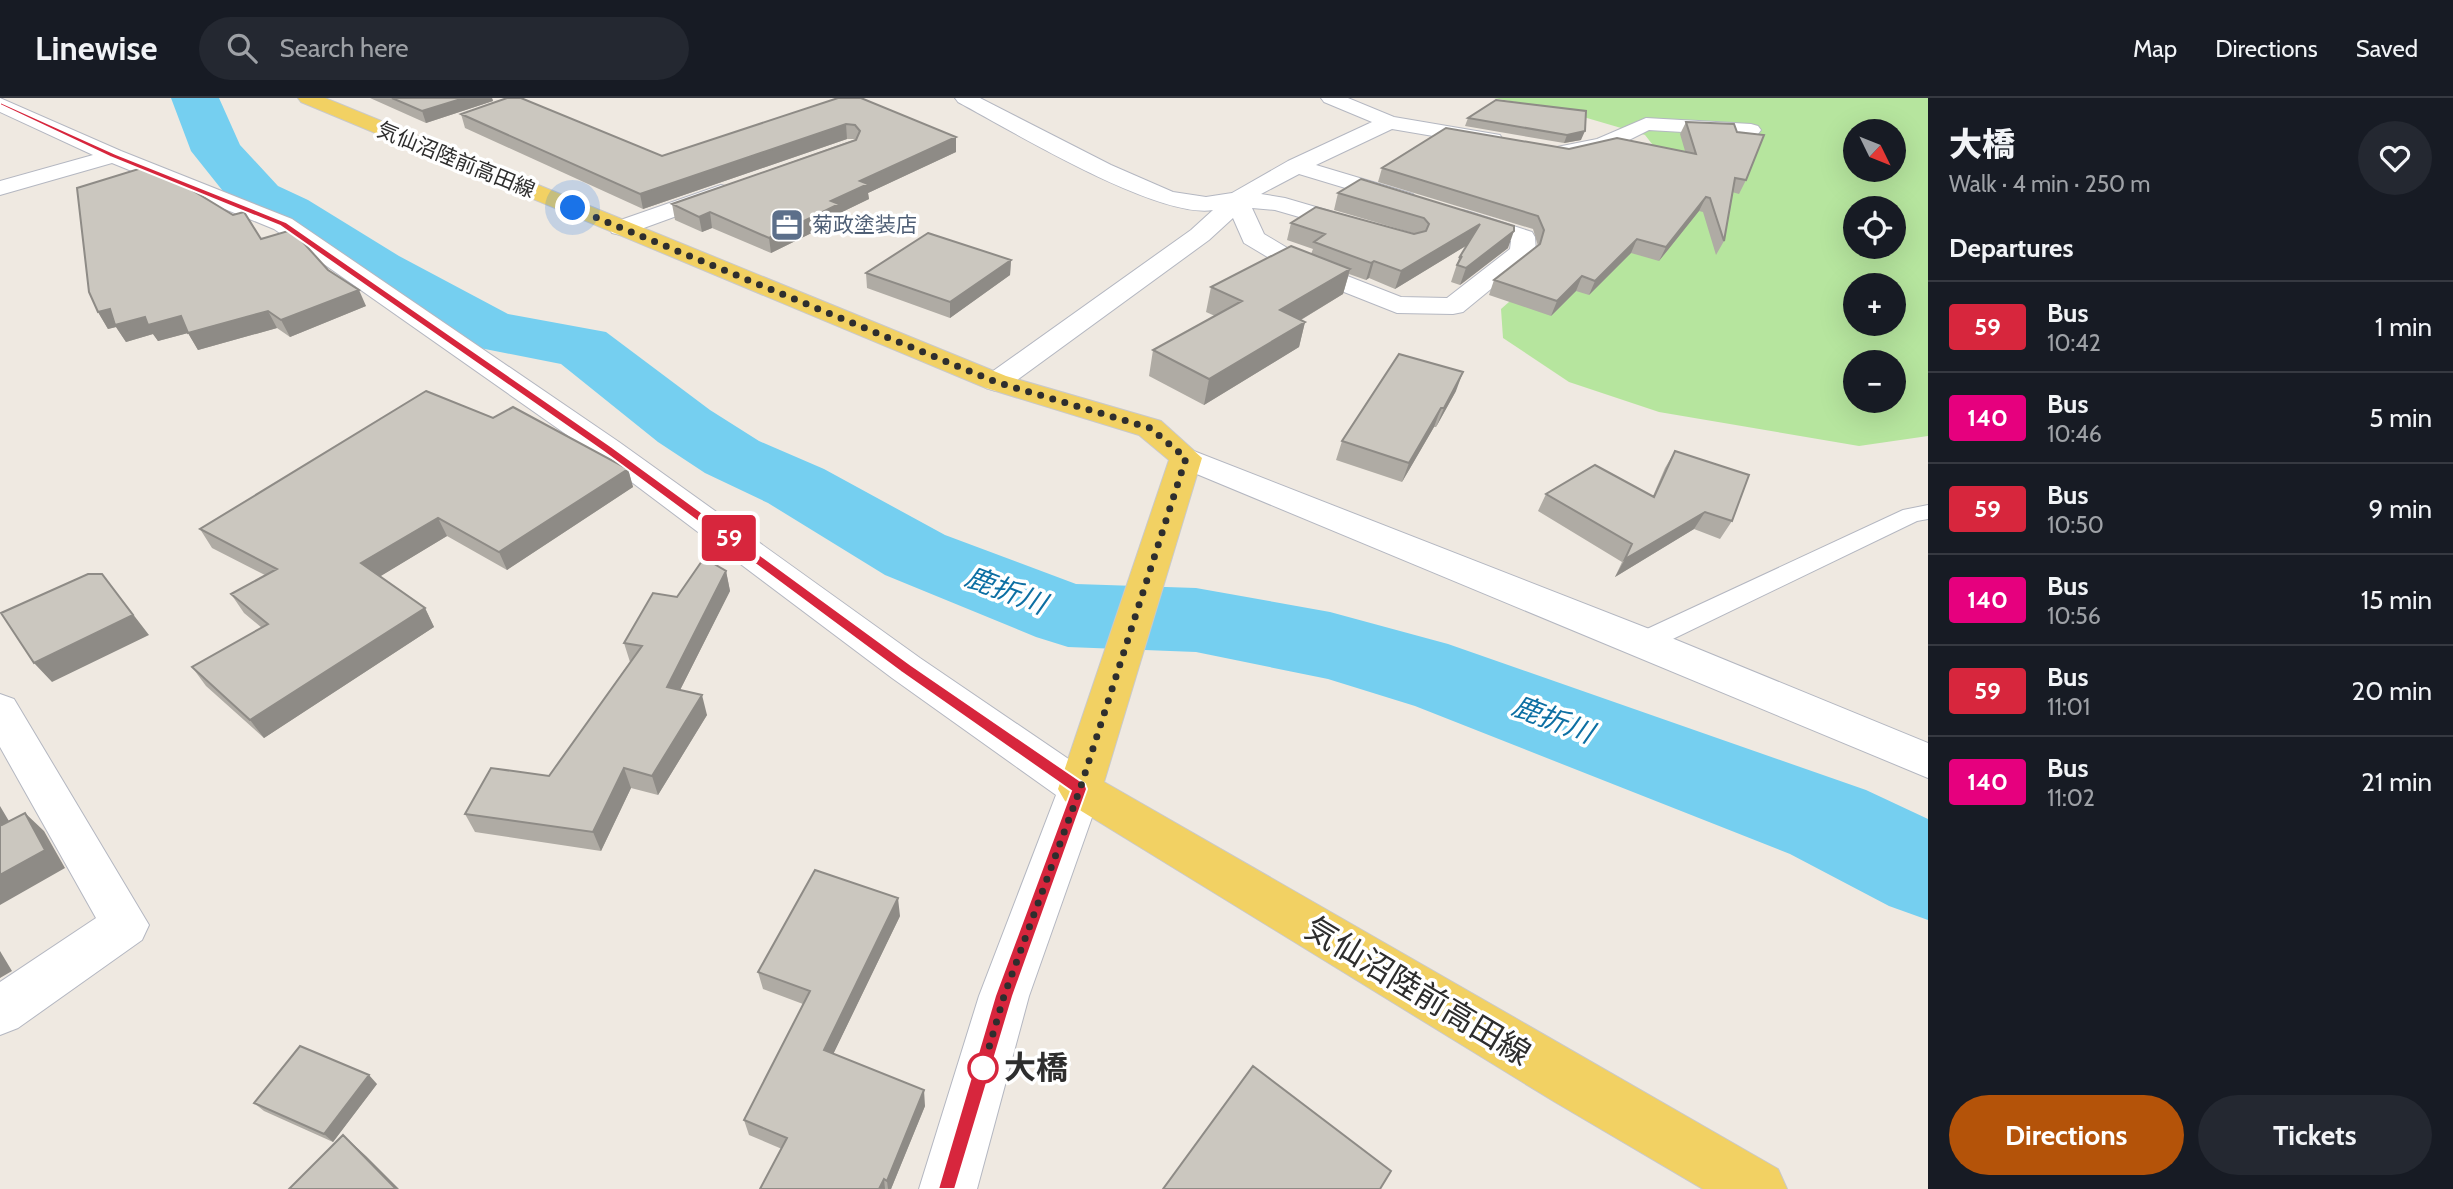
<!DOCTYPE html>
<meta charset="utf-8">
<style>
body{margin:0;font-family:Cabin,"Noto Sans JP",sans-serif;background:#242831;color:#f1f3f6;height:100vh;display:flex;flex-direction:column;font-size:26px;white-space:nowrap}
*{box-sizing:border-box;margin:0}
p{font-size:23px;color:#9ea1a6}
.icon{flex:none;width:38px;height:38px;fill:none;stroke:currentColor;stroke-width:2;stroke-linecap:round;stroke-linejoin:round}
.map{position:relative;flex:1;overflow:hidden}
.panel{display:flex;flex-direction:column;background:#171b24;width:525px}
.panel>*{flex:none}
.badge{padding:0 14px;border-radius:5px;font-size:24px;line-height:46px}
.needle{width:46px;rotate:133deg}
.fabs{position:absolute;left:1843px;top:21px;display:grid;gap:14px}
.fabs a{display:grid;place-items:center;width:63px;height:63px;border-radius:50%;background:#171b24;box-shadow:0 7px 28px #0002;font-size:35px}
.you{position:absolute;width:35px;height:35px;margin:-18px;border:5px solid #fff;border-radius:50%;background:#1a73e8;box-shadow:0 0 0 10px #1a73e833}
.map>.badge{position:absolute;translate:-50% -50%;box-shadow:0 0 0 4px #fff}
h2{padding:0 21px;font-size:26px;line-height:63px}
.round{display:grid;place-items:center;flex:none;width:74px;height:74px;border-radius:37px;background:#242831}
.summary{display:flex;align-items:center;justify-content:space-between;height:119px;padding:0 21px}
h1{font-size:33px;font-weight:800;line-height:52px}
.primary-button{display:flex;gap:14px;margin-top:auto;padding:14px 21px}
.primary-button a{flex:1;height:80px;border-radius:42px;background:#b45309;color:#fff;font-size:28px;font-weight:800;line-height:80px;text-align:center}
.primary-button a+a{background:#242831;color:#f1f3f6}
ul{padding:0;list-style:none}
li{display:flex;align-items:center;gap:21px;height:91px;padding:0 21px;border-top:2px solid #363941}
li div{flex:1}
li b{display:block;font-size:26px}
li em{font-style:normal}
li .badge{min-width:77px;font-weight:700;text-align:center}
header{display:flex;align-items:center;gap:42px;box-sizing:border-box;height:98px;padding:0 35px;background:#171b24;border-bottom:2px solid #363941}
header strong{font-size:33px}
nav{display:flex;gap:38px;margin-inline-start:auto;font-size:24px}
.search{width:490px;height:63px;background:#242831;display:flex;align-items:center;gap:18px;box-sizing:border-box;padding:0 24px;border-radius:38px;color:#9ea1a6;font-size:26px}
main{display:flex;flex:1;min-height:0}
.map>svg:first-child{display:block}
.green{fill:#b6e59e;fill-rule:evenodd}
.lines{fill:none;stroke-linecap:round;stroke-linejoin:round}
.river{fill:#75cff0;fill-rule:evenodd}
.lane-casing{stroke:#b4b7c1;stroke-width:2}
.street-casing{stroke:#b4b7c1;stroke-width:2}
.primary-casing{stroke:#c9c9c9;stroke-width:2}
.lane{fill:#fff;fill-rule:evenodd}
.street{fill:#fff;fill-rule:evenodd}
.primary{fill:#f2d163;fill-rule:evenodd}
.wall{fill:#afaba4}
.shaded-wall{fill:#8e8b86}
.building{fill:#cbc7bf;stroke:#8e8b86;stroke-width:2}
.line{fill:#d7263d;stroke:#fff;stroke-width:2}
.walk{stroke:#2e2e2e;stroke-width:7;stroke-dasharray:0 12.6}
.stop-dot{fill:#fff;stroke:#d7263d;stroke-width:3.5}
.labels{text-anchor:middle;stroke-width:7;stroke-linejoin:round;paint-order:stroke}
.far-street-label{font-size:21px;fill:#2e2e2e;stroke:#fff}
.far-service-label{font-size:21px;fill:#4e5e75;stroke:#fff;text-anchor:start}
.water-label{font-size:28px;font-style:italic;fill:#0d6fa3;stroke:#fff}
.near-street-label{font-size:32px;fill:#2e2e2e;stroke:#fff}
.near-stop-label{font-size:32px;font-weight:bold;fill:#2e2e2e;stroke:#fff;text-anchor:start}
</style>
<header>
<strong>Linewise</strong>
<div class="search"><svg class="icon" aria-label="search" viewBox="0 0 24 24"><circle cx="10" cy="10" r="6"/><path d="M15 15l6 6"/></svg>Search here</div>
<nav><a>Map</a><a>Directions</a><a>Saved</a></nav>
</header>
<main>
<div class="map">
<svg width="1928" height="1091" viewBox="0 0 1928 1091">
<rect width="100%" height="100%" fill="#efe9e1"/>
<path class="green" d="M 1494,0 L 1928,0 L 1928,338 L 1859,348 L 1659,314 L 1569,284 L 1503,240 L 1501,211 L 1667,65 L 1645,37 L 1563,13 ZM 1855,33 L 1894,33 L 1894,72 L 1855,72 ZM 1855,110 L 1894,110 L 1894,149 L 1855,149 ZM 1855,187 L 1894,187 L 1894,226 L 1855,226 ZM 1855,264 L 1894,264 L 1894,303 L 1855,303 Z"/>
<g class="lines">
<path class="river" d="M 171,0 L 219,0 L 240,47 L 278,88 L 308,102 L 399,158 L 508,216 L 606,234 L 710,312 L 759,343 L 824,371 L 945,437 L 1076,486 L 1196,490 L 1330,514 L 1448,546 L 1866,692 L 1928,721 L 1928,822 L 1889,808 L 1790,756 L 1415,608 L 1328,581 L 1196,554 L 1068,549 L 1036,539 L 885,477 L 768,405 L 705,375 L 658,344 L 561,266 L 465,247 L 355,184 L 268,126 L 238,112 L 191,53 Z"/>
<defs>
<path id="lane" d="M 1928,407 L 1928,421 L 1917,423 L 1652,551 L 1643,553 L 1634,551 L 1630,544 L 1634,537 L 1903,412 Z"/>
<path id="street" d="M 0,0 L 121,53 L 292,121 L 619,344 L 920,560 L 1095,679 L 1102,691 L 1029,898 L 977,1091 L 919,1091 L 979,898 L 1056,697 L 892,580 L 597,358 L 274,131 L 112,65 L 0,97 L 0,83 L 93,57 L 0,14 Z
M 955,0 L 980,0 L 1111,67 L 1173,94 L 1206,99 L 1232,95 L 1288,63 L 1372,24 L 1324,4 L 1321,0 L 1348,0 L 1394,19 L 1500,37 L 1503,42 L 1500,47 L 1492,48 L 1392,31 L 1316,67 L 1413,96 L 1417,101 L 1413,106 L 1405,108 L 1299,76 L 1261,96 L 1285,100 L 1367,124 L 1370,129 L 1367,134 L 1358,136 L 1275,112 L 1252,110 L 1264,136 L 1309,163 L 1401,199 L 1447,200 L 1510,151 L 1511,143 L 1454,124 L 1450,119 L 1454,114 L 1462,112 L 1470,114 L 1532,134 L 1535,139 L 1536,154 L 1463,214 L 1453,216 L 1397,215 L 1291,173 L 1244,145 L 1233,120 L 1209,142 L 1006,290 L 996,293 L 986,290 L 981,284 L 986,278 L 1191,132 L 1213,112 C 1157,121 1012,33 958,4 Z
M 1646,20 L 1751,26 L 1758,28 L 1761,32 L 1758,36 L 1751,38 L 1649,32 L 1611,51 L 1565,61 L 1557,59 L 1554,54 L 1557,49 L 1597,41 Z
M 721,87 L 729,89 L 733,94 L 729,99 L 630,135 L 621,137 L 612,135 L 609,130 L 612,125 Z
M 1186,350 L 1657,534 L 1928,645 L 1928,680 L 1175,367 L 1170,360 L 1175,353 Z
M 0,596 L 14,601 L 149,827 L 142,842 L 18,930 L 0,937 L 0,884 L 96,820 L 0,649 Z"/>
<path id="primary" d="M 298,0 L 325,0 L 1006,278 L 1161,323 L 1202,360 L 1104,684 L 1778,1071 L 1787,1091 L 1703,1091 L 1555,1004 L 1065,703 L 1058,691 L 1169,362 L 1139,337 L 986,290 L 301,4 Z"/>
</defs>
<use href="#lane" class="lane-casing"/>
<use href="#street" class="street-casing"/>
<use href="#primary" class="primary-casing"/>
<use href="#lane" class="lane"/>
<use href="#street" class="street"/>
<use href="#primary" class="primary"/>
</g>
<path class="wall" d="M 370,0 L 492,0 L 493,3 L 426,25 Z
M 838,0 L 956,54 L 868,95 L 869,101 L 840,115 L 840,121 L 771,155 L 712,130 L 702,134 L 675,122 L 672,106 L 856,41 L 847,41 L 643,111 L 465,30 L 461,16 L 662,58 Z
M 1496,2 L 1581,42 L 1564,45 L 1465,28 L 1468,20 Z
M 1686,24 L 1746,82 L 1739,96 L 1732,94 L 1724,143 L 1716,157 L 1703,114 L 1699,113 L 1659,163 L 1631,155 L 1589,197 L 1576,193 L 1551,218 L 1489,197 L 1494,182 L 1538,148 L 1533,131 L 1378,84 L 1382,70 L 1569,51 L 1685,53 L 1680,36 Z
M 1361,81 L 1508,150 L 1460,187 L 1451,184 L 1459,160 L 1467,147 L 1395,191 L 1369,180 L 1366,182 L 1349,176 L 1343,196 L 1301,222 L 1305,224 L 1299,249 L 1204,307 L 1149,278 L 1153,252 L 1215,218 L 1206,214 L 1211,189 L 1311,156 L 1313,151 L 1287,142 L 1291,125 L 1414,136 L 1416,136 L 1334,112 L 1338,95 Z
M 261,141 L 328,172 L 366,208 L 290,239 L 277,230 L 198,252 L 188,235 L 158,243 L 153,236 L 126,244 L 116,229 L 108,231 L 98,214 Z
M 1011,162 L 1010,177 L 950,220 L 867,190 L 866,175 Z
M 1456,293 L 1436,329 L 1434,329 L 1402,384 L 1336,362 L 1342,343 Z
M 493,320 L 628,371 L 633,389 L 507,472 L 447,438 L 380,478 L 425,510 L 434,529 L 264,640 L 206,588 L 192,569 L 262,530 L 244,515 L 231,496 L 265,477 L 212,450 L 200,431 Z
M 1675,353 L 1732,423 L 1720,441 L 1694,431 L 1615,479 L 1622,464 L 1538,413 L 1546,396 L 1653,398 L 1665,370 Z
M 726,473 L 730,493 L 680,592 L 707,617 L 658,697 L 631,690 L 601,753 L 475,734 L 465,716 L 549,678 L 630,564 L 624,545 L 677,499 Z
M 900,818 L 833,956 L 925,1008 L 891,1091 L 760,1091 L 782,1051 L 749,1037 L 744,1022 L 803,906 L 763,891 L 758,874 Z
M 377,986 L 333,1044 L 264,1013 L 254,1005 Z"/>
<path class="shaded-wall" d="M 464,0 L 492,0 L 493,3 L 426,25 L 422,13 Z
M 846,26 L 847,41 L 643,111 L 640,96 Z
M 1585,33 L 1581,42 L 1564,45 L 1567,37 Z
M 956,39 L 956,54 L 868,95 L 869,101 L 840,115 L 840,121 L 771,155 L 769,140 L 831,103 L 860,83 Z
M 1706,99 L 1699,113 L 1659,163 L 1666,149 Z
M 710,114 L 712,130 L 702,134 L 699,119 Z
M 1480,126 L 1474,143 L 1395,191 L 1401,173 Z
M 1514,133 L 1508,150 L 1460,187 L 1466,170 Z
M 1637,141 L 1631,155 L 1589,197 L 1595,183 Z
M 1011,162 L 1010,177 L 950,220 L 950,204 Z
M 1374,163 L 1369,180 L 1366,182 L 1371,165 Z
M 1350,171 L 1343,196 L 1274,238 L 1280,212 Z
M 1582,178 L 1576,193 L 1551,218 L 1557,203 Z
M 359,192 L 366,208 L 290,239 L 281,222 Z
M 110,211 L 145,219 L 268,213 L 277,230 L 198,252 L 188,235 L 158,243 L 153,236 L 126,244 L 116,229 L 108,231 L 98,214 Z
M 1305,224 L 1299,249 L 1204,307 L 1209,281 Z
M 1463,274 L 1456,293 L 1436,329 L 1444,310 Z
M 1441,310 L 1434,329 L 1402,384 L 1409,365 Z
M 628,371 L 633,389 L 507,472 L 499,454 Z
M 1705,414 L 1694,431 L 1615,479 L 1625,461 Z
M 438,420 L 447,438 L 371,484 L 361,465 Z
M 726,473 L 730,493 L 672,608 L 667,589 Z
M 102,476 L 149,537 L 52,584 L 34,565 Z
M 425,510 L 434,529 L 264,640 L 250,622 Z
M 702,597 L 707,617 L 658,697 L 652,678 Z
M 624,670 L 631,690 L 601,753 L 593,734 Z
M 0,708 L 22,745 L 2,727 L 0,723 Z
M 25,715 L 44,733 L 65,770 L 0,807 L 0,777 Z
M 898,800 L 900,818 L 827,969 L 824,952 Z
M 0,853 L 12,873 L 0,880 Z
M 369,977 L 377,986 L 333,1044 L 324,1036 Z
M 924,992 L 925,1008 L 891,1091 L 888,1091 L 887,1083 Z
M 343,1037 L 366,1058 L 399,1091 L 396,1091 Z
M 884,1081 L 885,1091 L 879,1091 Z"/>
<path class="building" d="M 392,0 L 464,0 L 422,13 Z
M 507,0 L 521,0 L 662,58 L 838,0 L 861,0 L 956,39 L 860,83 L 868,86 L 831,103 L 839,106 L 769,140 L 710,114 L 699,119 L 672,106 L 856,42 L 860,33 L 855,27 L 846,26 L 640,96 L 461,16 Z
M 1496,2 L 1586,13 L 1585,33 L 1567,37 L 1468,20 Z
M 1686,24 L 1734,26 L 1737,34 L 1764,37 L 1746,82 L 1735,80 L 1724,143 L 1710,100 L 1706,99 L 1666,149 L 1637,141 L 1595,183 L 1582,178 L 1557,203 L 1494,182 L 1540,146 L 1544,132 L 1538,118 L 1382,70 L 1446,30 L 1569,51 L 1617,40 L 1696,56 Z
M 145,69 L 172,80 L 233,117 L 244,114 L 261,141 L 288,133 L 301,142 L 328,172 L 359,192 L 281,222 L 268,213 L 188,235 L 181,218 L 148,227 L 145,219 L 115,227 L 110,211 L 98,214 L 89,194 L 77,90 Z
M 1361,81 L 1514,128 L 1514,133 L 1466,170 L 1457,167 L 1462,158 L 1459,160 L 1480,126 L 1401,173 L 1374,163 L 1371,165 L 1314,144 L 1325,136 L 1291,125 L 1316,109 L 1414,136 L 1426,133 L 1429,126 L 1424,120 L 1338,95 Z
M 928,135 L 1011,162 L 950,204 L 866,175 Z
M 1291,148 L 1350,171 L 1280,212 L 1305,224 L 1209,281 L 1153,252 L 1242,203 L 1211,189 Z
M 1399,256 L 1463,274 L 1444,310 L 1441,310 L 1409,365 L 1342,343 Z
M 426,293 L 493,320 L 513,309 L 628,371 L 499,454 L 438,420 L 361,465 L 425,510 L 250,622 L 192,569 L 268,526 L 231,496 L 277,471 L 200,431 Z
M 1675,353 L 1749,377 L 1732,423 L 1705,414 L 1625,461 L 1632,446 L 1546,396 L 1595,367 L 1654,399 Z
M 704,460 L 726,473 L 667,589 L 702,597 L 652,678 L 624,670 L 593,734 L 465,716 L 491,670 L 549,678 L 642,548 L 624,545 L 653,495 L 677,499 Z
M 88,476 L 102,476 L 133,517 L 34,565 L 1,515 Z
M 25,715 L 45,752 L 0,777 L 0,723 L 2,727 Z
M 815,772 L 898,800 L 824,952 L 924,992 L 887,1083 L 884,1081 L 879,1091 L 760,1091 L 787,1040 L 744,1022 L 810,893 L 758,874 Z
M 300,948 L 369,977 L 324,1036 L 254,1005 Z
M 1253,968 L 1391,1073 L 1380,1091 L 1163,1091 Z
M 343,1037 L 396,1091 L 289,1091 Z"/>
<path class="line" d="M 0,4 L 116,56 L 286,124 L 612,349 L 911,567 L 1085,686 L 1087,691 L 1013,898 L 955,1091 L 938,1091 L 995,898 L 1071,693 L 901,574 L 604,354 L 280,128 L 110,59 L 0,7 Z"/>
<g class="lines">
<path class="walk" d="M 573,110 L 996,284 L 1150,330 L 1186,360 L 1080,691 L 1004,898 L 981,977 L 983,970"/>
</g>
<defs>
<symbol id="office-square" viewBox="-11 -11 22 22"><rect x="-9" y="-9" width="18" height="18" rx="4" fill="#5c6f8a" stroke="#fff"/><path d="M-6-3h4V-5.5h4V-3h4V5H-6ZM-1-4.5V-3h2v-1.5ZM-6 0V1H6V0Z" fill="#fff"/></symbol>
</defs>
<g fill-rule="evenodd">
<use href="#office-square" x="768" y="108" width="38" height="38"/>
</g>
<circle class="stop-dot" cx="983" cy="970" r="14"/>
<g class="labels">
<g class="far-street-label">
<text transform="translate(456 62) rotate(22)" y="7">気仙沼陸前高田線</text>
</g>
<g class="far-service-label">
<text x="812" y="134">菊政塗装店</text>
</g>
<g class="water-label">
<text transform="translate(1006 492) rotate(21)" y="10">鹿折川</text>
<text transform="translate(1553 621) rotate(21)" y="10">鹿折川</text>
</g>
<g class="near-street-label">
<text transform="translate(1418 893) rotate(31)" y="11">気仙沼陸前高田線</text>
</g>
<g class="near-stop-label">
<text x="1004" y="981">大橋</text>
</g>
</g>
</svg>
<div class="fabs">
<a><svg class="needle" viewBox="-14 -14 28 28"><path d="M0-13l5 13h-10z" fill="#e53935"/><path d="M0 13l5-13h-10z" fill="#9ea1a6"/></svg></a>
<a><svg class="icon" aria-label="locate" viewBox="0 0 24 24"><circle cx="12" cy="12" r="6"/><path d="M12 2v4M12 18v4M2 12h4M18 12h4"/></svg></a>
<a>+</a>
<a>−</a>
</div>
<div class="you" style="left:573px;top:110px"></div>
<b class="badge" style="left:729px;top:440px;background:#d7263d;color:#fff">59</b>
</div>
<section class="panel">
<div class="summary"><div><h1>大橋</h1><p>Walk · 4 min · 250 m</p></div><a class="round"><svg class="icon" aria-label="heart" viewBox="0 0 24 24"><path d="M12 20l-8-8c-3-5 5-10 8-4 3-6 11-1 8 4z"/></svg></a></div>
<h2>Departures</h2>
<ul>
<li><span class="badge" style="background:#d7263d;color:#fff">59</span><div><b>Bus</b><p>10:42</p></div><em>1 min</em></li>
<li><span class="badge" style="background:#e6007e;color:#fff">140</span><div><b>Bus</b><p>10:46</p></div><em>5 min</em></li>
<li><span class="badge" style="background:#d7263d;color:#fff">59</span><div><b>Bus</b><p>10:50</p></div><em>9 min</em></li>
<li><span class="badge" style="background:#e6007e;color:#fff">140</span><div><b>Bus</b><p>10:56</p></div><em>15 min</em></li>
<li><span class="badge" style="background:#d7263d;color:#fff">59</span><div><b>Bus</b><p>11:01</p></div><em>20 min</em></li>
<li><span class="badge" style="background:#e6007e;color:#fff">140</span><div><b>Bus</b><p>11:02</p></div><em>21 min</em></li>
</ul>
<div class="primary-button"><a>Directions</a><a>Tickets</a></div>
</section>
</main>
